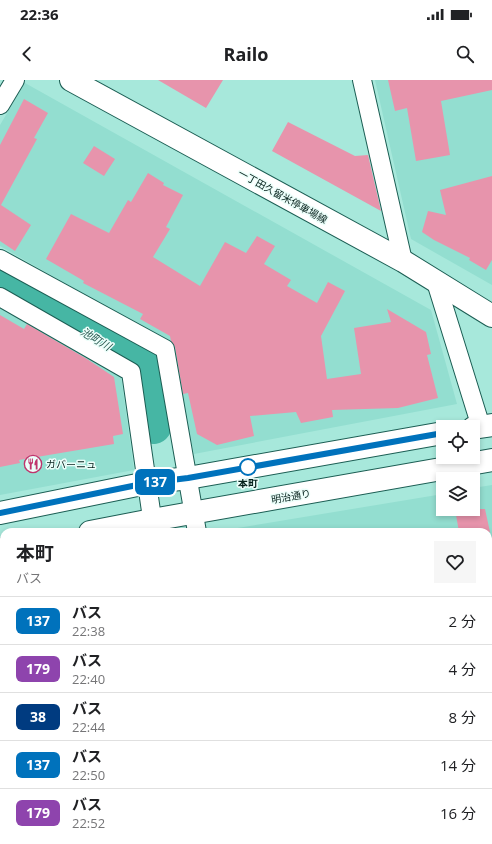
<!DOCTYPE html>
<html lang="ja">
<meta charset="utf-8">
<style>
body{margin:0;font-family:"Open Sans","Noto Sans JP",sans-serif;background:#f6f6f6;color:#202124;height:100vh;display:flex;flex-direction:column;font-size:15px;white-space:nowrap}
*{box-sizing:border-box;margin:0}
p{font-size:13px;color:#757577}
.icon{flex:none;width:22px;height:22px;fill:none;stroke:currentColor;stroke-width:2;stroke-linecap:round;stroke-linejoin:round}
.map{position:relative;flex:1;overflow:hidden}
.side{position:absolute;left:0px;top:448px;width:492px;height:316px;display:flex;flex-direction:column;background:#fff;border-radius:12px 12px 0 0;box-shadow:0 2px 6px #0003}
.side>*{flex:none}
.badge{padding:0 8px;border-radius:6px;font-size:14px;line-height:26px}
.controls{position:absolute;left:436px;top:340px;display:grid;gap:8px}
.controls a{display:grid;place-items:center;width:44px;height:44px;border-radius:0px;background:#fff;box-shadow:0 2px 6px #0003;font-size:20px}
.map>.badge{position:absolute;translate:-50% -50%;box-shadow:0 0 0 2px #fff}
.round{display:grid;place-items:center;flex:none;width:42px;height:42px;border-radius:0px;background:#f6f6f6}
.overview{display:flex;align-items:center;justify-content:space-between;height:68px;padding:0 16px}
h1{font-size:19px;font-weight:700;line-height:30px}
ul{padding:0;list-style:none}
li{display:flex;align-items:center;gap:12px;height:48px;padding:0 16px;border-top:1px solid #e0e0e0}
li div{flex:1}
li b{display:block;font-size:15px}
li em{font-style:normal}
li .badge{min-width:44px;font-weight:700;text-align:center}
.status{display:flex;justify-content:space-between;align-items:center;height:28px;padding:0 20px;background:#fff;direction:ltr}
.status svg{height:11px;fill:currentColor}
header{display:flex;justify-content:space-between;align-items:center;height:52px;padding:0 16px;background:#fff;font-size:18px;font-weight:700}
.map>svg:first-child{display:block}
.built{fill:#93ded0}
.green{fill:#e0b795}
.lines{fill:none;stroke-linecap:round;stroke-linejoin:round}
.river{stroke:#46b6a4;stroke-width:38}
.building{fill:#e794ac}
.minor-casing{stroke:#1c5e54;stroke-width:20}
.secondary-casing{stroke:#1c5e54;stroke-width:24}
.trunk-casing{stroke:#1c5e54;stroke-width:24}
.path{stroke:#699b91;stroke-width:2.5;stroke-dasharray:1 3;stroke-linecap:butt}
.minor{stroke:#fff;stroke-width:18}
.secondary{stroke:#fff;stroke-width:22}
.trunk{stroke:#fff;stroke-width:22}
.line-casing{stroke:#fff;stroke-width:9}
.line{stroke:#0072bc;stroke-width:6}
.stop-dot{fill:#fff;stroke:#0072bc;stroke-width:2}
.labels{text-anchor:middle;stroke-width:3;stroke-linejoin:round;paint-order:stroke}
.street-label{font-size:10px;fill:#05201b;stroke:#ecfefa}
.poi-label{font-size:10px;fill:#05201b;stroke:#ecfefa;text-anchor:start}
.stop-label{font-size:10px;font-weight:bold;fill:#05201b;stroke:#ecfefa}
.water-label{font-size:11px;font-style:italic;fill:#2a5a51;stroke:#ecfefa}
</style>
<div class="status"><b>22:36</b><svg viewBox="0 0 49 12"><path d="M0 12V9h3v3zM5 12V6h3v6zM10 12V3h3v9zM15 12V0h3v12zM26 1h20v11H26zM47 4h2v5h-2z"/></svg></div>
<header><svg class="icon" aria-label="back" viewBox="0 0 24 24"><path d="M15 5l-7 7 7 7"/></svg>Railo<svg class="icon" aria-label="search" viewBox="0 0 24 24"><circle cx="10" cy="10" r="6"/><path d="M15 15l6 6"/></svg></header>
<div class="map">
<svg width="492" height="764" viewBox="0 0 492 764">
<rect width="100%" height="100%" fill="#a7e8db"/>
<path class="built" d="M 375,0 L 492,0 L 492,205 L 411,159 Z
M 25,3 L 431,230 L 457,324 L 194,374 L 170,263 L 0,166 L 0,45 Z
M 0,228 L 121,296 L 134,390 L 0,415 Z
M 492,405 L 492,580 L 488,581 L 488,452 L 213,452 L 443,414 L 443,429 L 473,429 L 473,408 Z
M 4,484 L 4,607 L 0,584 L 0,485 Z
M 16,760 L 204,760 L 204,764 L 16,764 Z"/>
<path class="green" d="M 492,630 L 492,764 L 222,764 L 221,760 L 488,760 L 488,631 Z"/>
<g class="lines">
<path class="river" d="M 0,202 L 142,287 L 153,345
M 232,760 L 233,764"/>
</g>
<path class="building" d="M 158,0 L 223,0 L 206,28 Z
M 388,0 L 492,0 L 492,10 L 441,21 L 450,75 L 416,81 L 407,28 L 395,31 Z
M 24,19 L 48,33 L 34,58 L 37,59 L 1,125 L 31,145 L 15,171 L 0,161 L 0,65 Z
M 288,42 L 355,76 L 368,75 L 381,131 L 272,71 Z
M 94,66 L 115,79 L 104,96 L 83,83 Z
M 148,93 L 164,103 L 163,105 L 183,115 L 166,147 L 170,149 L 153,177 L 200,206 L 225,162 L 246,173 L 257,156 L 275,166 L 264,184 L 291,200 L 287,206 L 317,223 L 328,202 L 345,211 L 321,256 L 327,299 L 361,294 L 354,248 L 391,242 L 387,229 L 426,252 L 431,274 L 427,275 L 438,318 L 398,328 L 332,330 L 333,337 L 301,343 L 296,332 L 250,336 L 254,356 L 217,365 L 197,354 L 188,313 L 183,314 L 175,267 L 171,261 L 170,256 L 140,239 L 143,234 L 83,203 L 84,201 L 46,179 L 71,134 L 109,153 L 128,120 L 131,122 Z
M 492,96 L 492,180 L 486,190 L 469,180 L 470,178 L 434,160 L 422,152 L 428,131 L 446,135 L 440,110 Z
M 0,235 L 24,249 L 27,244 L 87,279 L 114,297 L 123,354 L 113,356 L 114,364 L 19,380 L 20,383 L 0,387 Z
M 455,429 L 485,429 L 490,452 L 459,452 Z"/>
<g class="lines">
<defs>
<path id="minor" d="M 362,0 L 403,181
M 0,25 L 15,0
M 0,179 L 165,269 L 197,452
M 436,202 L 481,347
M 0,217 L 131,292 L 154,452
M 488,587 L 492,586
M 0,665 L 4,703
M 10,760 L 10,764
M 212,760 L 213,764
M 249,760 L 249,764"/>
<path id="secondary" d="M 71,0 L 403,181 L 492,236"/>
<path id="trunk" d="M 473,348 L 492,345
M 0,433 L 147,403 L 188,398 L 443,353
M 90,452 L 152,440 L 492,380
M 0,470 L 4,469"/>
</defs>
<use href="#minor" class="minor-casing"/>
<use href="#secondary" class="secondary-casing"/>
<use href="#trunk" class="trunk-casing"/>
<path class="path" d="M 488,692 L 492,690
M 300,760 L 303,764
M 395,760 L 403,764"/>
<use href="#minor" class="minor"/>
<use href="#secondary" class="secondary"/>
<use href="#trunk" class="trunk"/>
</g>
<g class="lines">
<defs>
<path id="line" d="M 0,433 L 147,403 L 188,398 L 443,353"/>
</defs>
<use href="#line" class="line-casing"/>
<use href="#line" class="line"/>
</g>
<defs>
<symbol id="restaurant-ring" viewBox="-11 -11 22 22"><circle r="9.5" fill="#ecfefa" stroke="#bf346c" stroke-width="1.5"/><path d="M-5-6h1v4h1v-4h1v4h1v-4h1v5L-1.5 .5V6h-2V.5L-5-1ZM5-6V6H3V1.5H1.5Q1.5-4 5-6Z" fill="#bf346c"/></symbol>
</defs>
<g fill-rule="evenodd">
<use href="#restaurant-ring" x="23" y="374" width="20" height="20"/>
</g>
<circle class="stop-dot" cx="248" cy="387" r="8"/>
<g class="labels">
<g class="street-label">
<text transform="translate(283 116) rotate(29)" y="4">一丁田久留米停車場線</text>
<text transform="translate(291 416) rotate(-10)" y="4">明治通り</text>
</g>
<g class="poi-label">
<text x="46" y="388">ガバーニュ</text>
</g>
<g class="stop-label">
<text x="248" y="407">本町</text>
</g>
<g class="water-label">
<text transform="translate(96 259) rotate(31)" y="4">池町川</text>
</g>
</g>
</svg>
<div class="controls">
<a><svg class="icon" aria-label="locate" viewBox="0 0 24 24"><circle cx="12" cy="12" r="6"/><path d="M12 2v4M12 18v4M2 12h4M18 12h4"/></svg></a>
<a><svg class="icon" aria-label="layers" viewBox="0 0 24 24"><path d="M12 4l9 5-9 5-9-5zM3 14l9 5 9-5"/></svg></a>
</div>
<b class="badge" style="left:155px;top:402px;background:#0072bc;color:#fff">137</b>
<section class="side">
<div class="overview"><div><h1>本町</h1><p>バス</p></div><a class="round"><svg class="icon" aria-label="heart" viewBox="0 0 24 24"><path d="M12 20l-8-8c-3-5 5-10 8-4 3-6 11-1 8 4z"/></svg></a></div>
<ul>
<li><span class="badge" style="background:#0072bc;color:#fff">137</span><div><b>バス</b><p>22:38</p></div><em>2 分</em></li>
<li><span class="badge" style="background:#8e44ad;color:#fff">179</span><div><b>バス</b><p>22:40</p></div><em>4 分</em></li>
<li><span class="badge" style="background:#003b80;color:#fff">38</span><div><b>バス</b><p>22:44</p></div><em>8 分</em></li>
<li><span class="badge" style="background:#0072bc;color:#fff">137</span><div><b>バス</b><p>22:50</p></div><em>14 分</em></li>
<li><span class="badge" style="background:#8e44ad;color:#fff">179</span><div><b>バス</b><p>22:52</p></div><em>16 分</em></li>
</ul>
</section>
</div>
